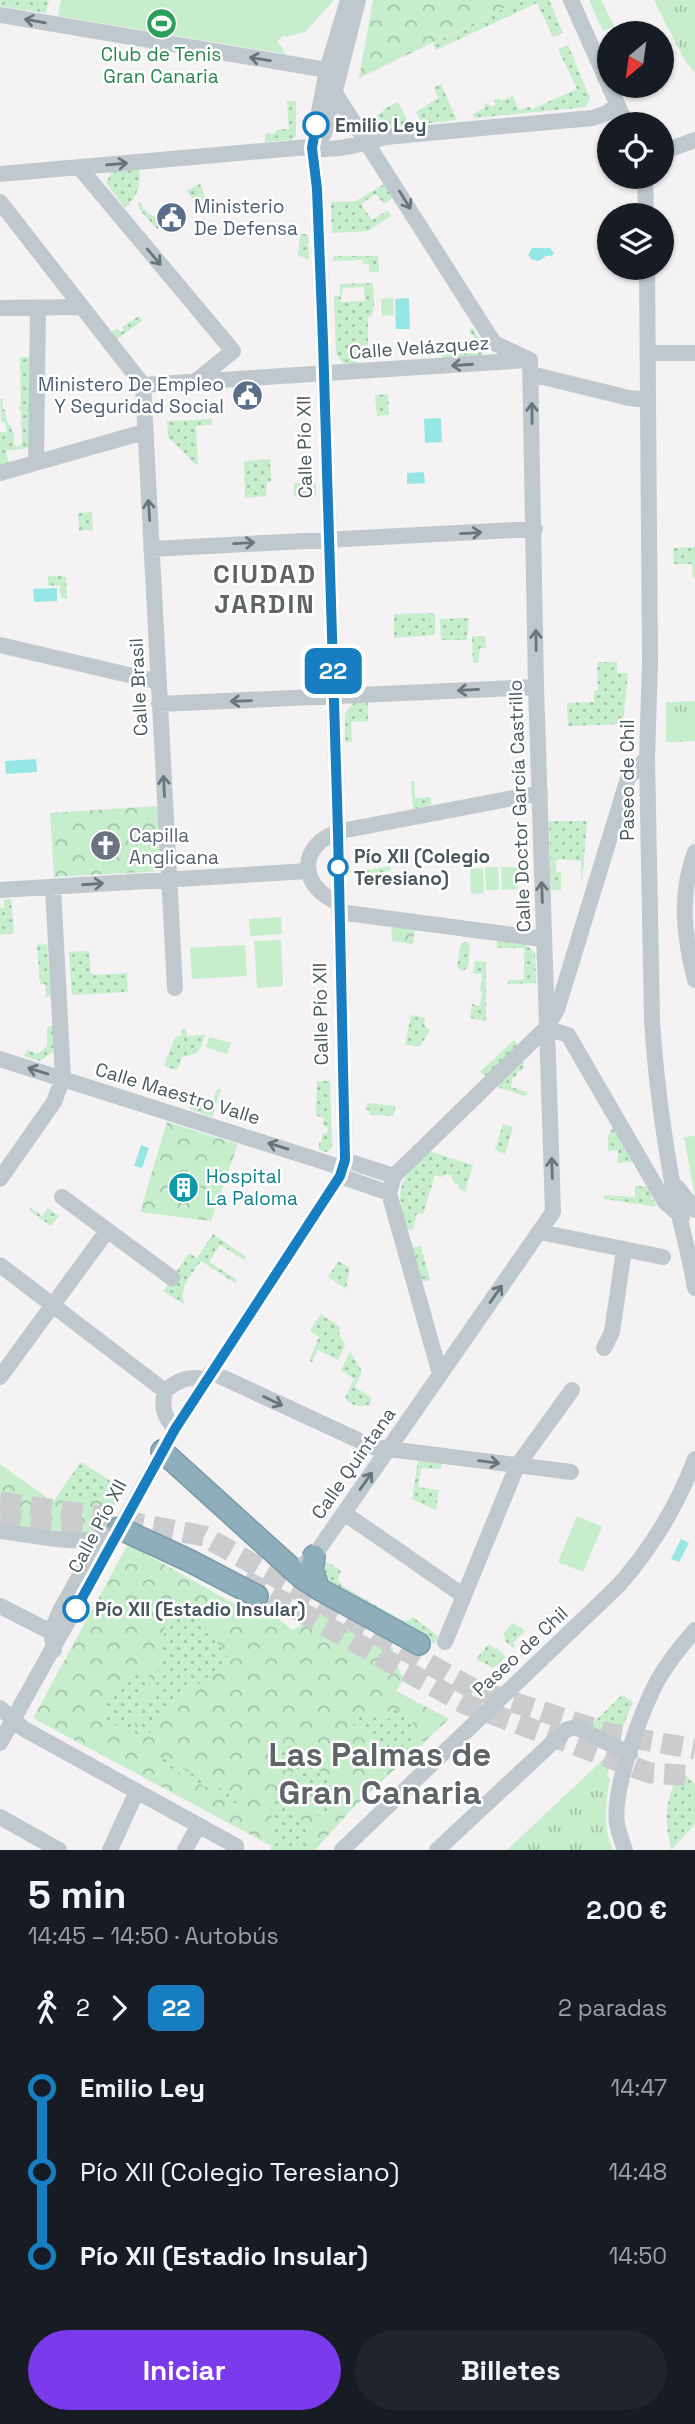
<!DOCTYPE html>
<html lang="es">
<meta charset="utf-8">
<style>
body{margin:0;font-family:"Space Grotesk",sans-serif;background:#20242c;color:#f1f3f6;height:100vh;display:flex;flex-direction:column;font-size:26px;white-space:nowrap}
*{box-sizing:border-box;margin:0}
p{font-size:23px;color:#9ea1a6}
.icon{flex:none;width:38px;height:38px;fill:none;stroke:currentColor;stroke-width:2;stroke-linecap:round;stroke-linejoin:round}
.map{position:relative;height:1850px;overflow:hidden}
.sheet{display:flex;flex-direction:column;background:#171b24;flex:1}
.sheet>*{flex:none}
.badge{padding:0 14px;border-radius:10px;font-size:24px;line-height:46px}
.needle{width:46px;rotate:209deg}
.buttons{position:absolute;left:597px;top:21px;display:grid;gap:14px}
.buttons a{display:grid;place-items:center;width:77px;height:77px;border-radius:50%;background:#171b24;box-shadow:0 2px 5px #0004;font-size:35px}
.map>.badge{position:absolute;translate:-50% -50%;box-shadow:0 0 0 4px #fff}
.legs{display:flex;align-items:center;gap:10px;height:77px;padding:0 28px;font-size:23px}
.legs p{margin-inline-start:auto}
.overview{display:flex;align-items:center;justify-content:space-between;height:119px;padding:0 28px}
h1{font-size:38px;font-weight:700;line-height:52px}
.primary-button{display:flex;gap:14px;margin-top:auto;padding:14px 28px}
.primary-button a{flex:1;height:80px;border-radius:42px;background:#7c3aed;color:#fff;font-size:28px;font-weight:700;line-height:80px;text-align:center}
.primary-button a+a{background:#20242c;color:#f1f3f6}
ul{padding:0 28px;list-style:none}
li{display:flex;align-items:center;gap:24px;height:84px;font-size:26px}
li i{display:grid;place-items:center;width:10px;height:100%;margin:0 9px;background:currentColor}
li i::after{content:'';width:18px;height:18px;margin:-9px;border:5px solid;border-radius:50%;background:#171b24}
li p{margin-inline-start:auto}
li:first-child i{background:linear-gradient(#0000 50%,currentColor 0)}
li:last-child i{background:linear-gradient(currentColor 50%,#0000 0)}
.map>svg:first-child{display:block}
.grass{fill:url(#grass-tufts)}
.park{fill:url(#park-crowns)}
.garden{fill:url(#garden-dots);fill-rule:evenodd}
.pitch{fill:#c6edcc}
.water{fill:#96e6e6}
.lines{fill:none;stroke-linecap:round;stroke-linejoin:round}
.highway-tunnel{stroke:#caccce;stroke-width:21;stroke-dasharray:21 10;stroke-linecap:butt}
.highway-casing{stroke:#7a9aa8;stroke-width:24}
.minor{stroke:#bfc9cd;stroke-width:16}
.highway{stroke:#8eaebc;stroke-width:21}
.oneway{stroke:#68757a}
.line-1-casing{stroke:#fff;stroke-width:16}
.line-1{stroke:#187ec2;stroke-width:10}
.stop-1-dot{fill:#fff;stroke:#187ec2;stroke-width:3.5}
.labels{text-anchor:middle;stroke-width:5;stroke-linejoin:round;paint-order:stroke}
.leisure-label{font-size:19px;fill:#27864d;stroke:#fff}
.stop-label{font-size:19px;font-weight:bold;fill:#4b595e;stroke:#fff;text-anchor:start}
.service-label{font-size:19px;fill:#4e5e75;stroke:#fff;text-anchor:start}
.street-label{font-size:19px;fill:#4b595e;stroke:#fff}
.worship-label{font-size:19px;fill:#5b616d;stroke:#fff;text-anchor:start}
.culture-label{font-size:19px;fill:#0d838f;stroke:#fff;text-anchor:start}
.district-label{font-size:26px;font-weight:bold;letter-spacing:2px;fill:#5f6467;stroke:#fff}
.town-label{font-size:33px;font-weight:bold;fill:#5f6467;stroke:#fff}
</style>
<div class="map">
<svg width="695" height="1850" viewBox="0 0 695 1850">
<defs>
<pattern id="grass-tufts" width="24" height="20" patternUnits="userSpaceOnUse" patternTransform="scale(1.75)"><rect width="24" height="20" fill="#c6edcc"/><path d="M3 7l-1-3M5 7V3M7 7l1-3M15 17l-1-3M17 17v-4M19 17l1-3" fill="none" stroke="#a3c3a9"/></pattern>
<pattern id="park-crowns" width="20" height="18" patternUnits="userSpaceOnUse" patternTransform="scale(1.75)"><rect width="20" height="18" fill="#c6edcc"/><path d="M2 6a3 3 0 1 1 6 0M12 15a3 3 0 1 1 6 0" fill="none" stroke="#a3c3a9"/></pattern>
<pattern id="garden-dots" width="8" height="8" patternUnits="userSpaceOnUse" patternTransform="scale(1.75)"><rect width="8" height="8" fill="#c6edcc"/><path d="M2 2h.1M6 6h.1" fill="none" stroke="#a3c3a9" stroke-width="1.8" stroke-linecap="round"/></pattern>
</defs>
<rect width="100%" height="100%" fill="#f4f2f3"/>
<path class="grass" d="M 654,0 L 695,0 L 695,73 L 685,61 Z
M 695,701 L 695,741 L 666,742 L 666,702 Z
M 695,1136 L 695,1198 L 684,1137 Z
M 609,1754 L 614,1763 L 613,1768 L 609,1768 L 607,1776 L 610,1778 C 606,1803 602,1825 613,1850 L 507,1850 Z"/>
<path class="park" d="M 373,0 L 521,0 L 359,78 Z
M 393,298 L 394,315 L 382,316 L 381,299 Z
M 158,806 L 162,871 L 54,877 L 50,813 Z
M 391,925 L 415,928 L 413,944 L 392,941 Z
M 167,1122 L 238,1144 L 211,1221 L 140,1212 Z
M 81,1462 L 124,1490 L 97,1530 L 93,1534 L 0,1525 L 0,1464 L 53,1502 Z
M 128,1544 L 254,1615 L 253,1611 L 269,1611 L 292,1630 L 325,1613 L 341,1626 L 393,1648 L 393,1658 L 404,1679 L 396,1691 L 449,1719 L 354,1807 L 315,1850 L 271,1850 L 272,1846 L 264,1842 L 33,1718 Z"/>
<path class="garden" d="M 0,0 L 49,0 L 46,13 L 0,6 Z
M 521,0 L 549,0 L 563,33 L 553,37 L 537,3 L 436,50 L 433,43 Z
M 568,45 L 590,98 L 586,107 L 474,118 L 473,114 L 485,108 L 484,105 L 488,103 L 491,107 L 496,105 L 494,100 L 499,98 L 501,101 L 513,96 L 519,110 L 530,107 L 532,109 L 577,89 L 558,49 Z
M 441,84 L 457,120 L 422,124 L 416,112 L 438,98 L 434,87 Z
M 287,101 L 296,101 L 296,136 L 291,140 L 265,142 L 265,134 L 275,133 L 276,130 L 289,129 Z
M 398,102 L 410,125 L 374,129 L 367,121 L 384,111 L 383,109 Z
M 139,169 C 142,185 137,197 125,208 L 106,183 L 112,171 Z
M 200,184 L 206,200 L 198,205 L 186,191 Z
M 384,184 L 393,198 L 384,204 L 376,194 L 361,204 L 372,220 L 388,210 L 391,216 L 368,231 L 332,233 L 331,202 L 356,201 Z
M 140,201 C 146,217 155,217 169,219 L 157,229 L 140,210 L 138,204 Z
M 300,233 L 308,235 L 309,260 L 298,255 Z
M 333,256 L 378,256 L 379,272 L 369,272 L 369,264 L 363,264 L 363,260 L 333,261 Z
M 373,283 L 374,306 L 372,316 L 368,317 L 368,346 L 357,346 L 358,363 L 344,364 L 336,354 L 334,295 L 340,297 L 340,284 ZM 364,287 L 365,301 L 340,302 L 343,288 Z
M 139,316 L 143,320 L 116,340 L 111,333 L 117,328 L 121,332 L 124,330 L 122,327 Z
M 473,328 L 485,349 L 481,356 L 442,359 L 442,354 L 479,353 L 481,349 L 469,330 Z
M 20,357 L 29,357 L 29,448 L 6,451 L 9,464 L 0,467 L 0,432 L 7,432 L 5,422 L 1,422 L 0,399 L 3,399 L 2,409 L 5,410 L 8,425 L 11,425 L 12,432 L 14,433 L 14,444 L 18,447 L 22,443 L 21,410 L 19,410 L 19,407 L 21,406 Z
M 388,394 L 389,415 L 377,416 L 375,395 Z
M 212,419 L 212,425 L 196,426 L 198,464 L 195,464 L 168,437 L 167,421 Z
M 270,459 L 271,482 L 267,482 L 266,496 L 245,498 L 244,461 Z
M 294,483 L 316,483 L 316,496 L 294,496 Z
M 92,512 L 93,530 L 79,531 L 78,513 Z
M 695,547 L 695,578 L 693,578 L 692,564 L 674,564 L 673,548 Z
M 48,576 L 63,576 L 66,578 L 67,598 L 61,598 L 60,585 L 48,586 Z
M 435,613 L 435,635 L 394,638 L 394,614 Z
M 469,618 L 467,640 L 441,640 L 440,619 Z
M 472,636 L 485,636 L 486,648 L 480,648 L 478,663 L 473,663 Z
M 597,662 L 617,662 L 617,673 L 628,673 L 623,724 L 568,726 L 567,703 L 594,702 L 594,691 L 598,690 Z
M 354,702 L 368,702 L 368,721 L 351,722 L 352,742 L 345,742 L 345,714 Z
M 411,781 L 415,781 L 415,798 L 431,797 L 431,805 L 413,809 Z
M 549,821 L 587,821 L 582,884 L 581,861 L 558,859 L 555,862 L 557,872 L 561,872 L 561,890 L 551,890 Z
M 390,866 L 391,871 L 363,875 L 364,884 L 357,885 L 356,872 Z
M 11,899 L 14,933 L 0,935 L 0,903 L 1,908 L 4,908 L 4,900 Z
M 497,939 L 524,943 L 535,953 L 536,983 L 508,984 L 508,980 L 521,980 L 524,978 L 524,948 L 497,948 Z
M 464,942 L 468,943 L 470,947 L 468,967 L 462,972 L 457,966 L 461,944 Z
M 47,944 L 51,996 L 46,997 L 45,984 L 40,984 L 37,945 Z
M 89,951 L 91,973 L 95,975 L 127,973 L 128,992 L 72,995 L 69,952 Z
M 475,961 L 486,962 L 486,1021 L 470,1018 L 472,1004 L 480,1006 L 482,992 L 480,991 L 482,974 L 473,973 Z
M 411,1015 L 425,1018 L 424,1025 L 430,1030 L 420,1046 L 405,1045 Z
M 53,1026 L 55,1050 L 40,1061 L 24,1056 L 27,1050 L 38,1054 L 47,1046 L 47,1027 Z
M 181,1029 L 186,1029 L 187,1036 L 205,1035 C 201,1049 199,1056 183,1056 L 177,1070 L 164,1066 L 175,1037 L 181,1036 Z
M 514,1040 L 519,1045 L 486,1077 L 480,1072 Z
M 520,1061 L 524,1063 L 522,1071 L 518,1071 L 516,1077 L 513,1077 L 511,1087 L 527,1092 L 526,1096 L 494,1086 Z
M 317,1081 L 330,1081 L 332,1148 L 327,1152 L 319,1150 L 319,1142 L 322,1142 L 322,1135 L 327,1133 L 328,1128 L 323,1125 L 324,1117 L 316,1116 Z
M 217,1089 L 221,1090 L 212,1117 L 189,1109 L 191,1102 L 211,1108 Z
M 367,1103 L 396,1106 L 393,1116 L 370,1115 L 369,1111 L 366,1109 Z
M 503,1124 L 513,1127 L 505,1154 L 495,1150 Z
M 613,1127 L 633,1162 L 618,1163 L 618,1150 L 608,1151 L 608,1136 Z
M 429,1151 L 473,1165 L 465,1191 L 459,1189 L 460,1185 L 454,1183 L 451,1175 L 446,1174 L 442,1177 L 435,1175 L 423,1214 L 417,1213 L 413,1229 L 406,1230 C 395,1189 398,1181 429,1151 Z
M 635,1186 L 647,1187 L 657,1207 L 604,1199 L 604,1195 L 635,1197 Z
M 31,1208 L 42,1216 L 48,1208 L 59,1216 L 51,1226 L 29,1210 Z
M 213,1234 L 246,1257 L 244,1260 L 220,1245 L 209,1262 L 237,1280 L 235,1283 L 201,1261 C 191,1275 179,1287 184,1304 L 163,1291 L 189,1253 L 197,1258 Z
M 412,1242 L 413,1247 L 421,1246 L 430,1280 L 420,1282 L 410,1243 Z
M 338,1261 L 350,1268 L 346,1289 L 328,1277 Z
M 321,1314 L 340,1327 L 339,1334 L 345,1345 L 338,1360 L 318,1350 L 312,1362 L 309,1361 L 319,1337 L 310,1331 Z
M 350,1352 L 362,1371 L 355,1387 L 372,1398 L 369,1405 C 361,1408 349,1405 345,1398 L 354,1379 L 341,1370 Z
M 418,1460 L 442,1463 L 441,1469 L 421,1468 L 418,1487 L 439,1490 L 436,1510 L 412,1499 Z
M 81,1462 L 124,1490 L 118,1499 L 83,1496 L 68,1497 L 59,1493 Z
M 321,1558 L 341,1571 L 338,1579 L 341,1585 L 403,1621 L 410,1620 L 413,1617 L 438,1636 L 435,1644 L 331,1588 L 320,1563 Z
M 187,1606 L 193,1610 L 230,1660 L 205,1681 L 183,1692 L 148,1735 L 140,1724 L 140,1717 L 156,1684 L 167,1616 L 176,1607 Z
M 513,1623 L 525,1631 L 513,1643 L 515,1646 L 513,1648 L 504,1640 L 506,1638 L 503,1634 Z
M 489,1644 L 495,1649 L 497,1648 L 506,1657 L 493,1668 L 476,1659 Z
M 141,1672 L 151,1674 C 147,1697 126,1712 139,1736 L 135,1736 L 108,1721 C 89,1699 128,1683 141,1672 Z
M 622,1695 L 633,1702 L 621,1731 L 609,1736 L 590,1726 Z
M 393,1708 L 414,1720 L 408,1731 L 426,1741 L 421,1746 L 411,1742 L 384,1755 L 380,1739 L 353,1725 L 355,1715 L 389,1719 Z
M 285,1738 C 293,1749 298,1760 286,1771 L 280,1764 Z
M 161,1757 L 241,1800 L 242,1807 L 156,1760 Z
M 300,1759 L 304,1764 L 331,1775 L 337,1793 L 328,1815 L 314,1816 L 311,1796 L 290,1777 Z
M 680,1770 L 695,1784 L 695,1824 L 671,1850 C 664,1814 665,1803 680,1770 Z
M 281,1789 L 298,1813 L 314,1850 L 271,1850 L 274,1831 L 269,1800 Z"/>
<path class="pitch" d="M 61,0 L 334,0 L 306,31 L 287,37 L 284,35 L 277,42 L 282,47 L 285,54 L 58,16 Z
M 589,0 L 601,0 L 614,26 L 603,31 Z
M 485,867 L 498,867 L 499,890 L 486,890 Z
M 501,867 L 517,867 L 518,889 L 502,890 Z
M 483,868 L 484,893 L 471,894 L 470,869 Z
M 281,917 L 282,934 L 250,936 L 249,919 Z
M 281,940 L 283,986 L 257,988 L 254,941 Z
M 245,945 L 247,976 L 192,979 L 190,948 Z
M 209,1037 L 231,1043 L 227,1054 L 206,1047 Z
M 577,1516 L 602,1527 L 583,1572 L 558,1562 Z"/>
<path class="water" d="M 532,248 L 550,248 L 554,253 L 552,256 L 546,256 L 539,261 L 532,260 L 528,255 Z
M 409,298 L 410,329 L 396,329 L 395,299 Z
M 441,418 L 442,442 L 425,443 L 424,419 Z
M 424,472 L 425,483 L 407,484 L 407,473 Z
M 57,588 L 57,601 L 34,602 L 33,589 Z
M 36,759 L 37,772 L 6,774 L 5,761 Z
M 141,1145 L 149,1148 L 142,1168 L 134,1166 Z
M 681,1539 L 689,1543 L 679,1562 L 671,1559 Z"/>
<g class="lines">
<path class="highway-tunnel" d="M 0,1502 L 98,1516 L 204,1536 L 473,1689 L 611,1734 L 695,1749
M 0,1518 L 122,1537
M 244,1580 L 465,1704 L 650,1773 L 695,1776"/>
<defs>
<path id="highway" d="M 162,1451 L 301,1577 L 319,1589 L 419,1644
M 119,1528 L 190,1561 L 257,1596
M 314,1556 L 312,1571 L 319,1589"/>
</defs>
<use href="#highway" class="highway-casing"/>
<path class="minor" d="M 571,0 L 626,124
M 0,15 L 327,70
M 324,134 L 358,0
M 662,152 L 695,140
M 79,167 L 233,351 L 195,382
M 0,174 L 308,147 C 328,153 365,144 385,137 L 593,118 L 607,113 L 617,105
M 645,177 L 646,215
M 0,202 L 143,385
M 647,268 L 650,662 L 647,758 L 652,1019 C 655,1071 662,1124 671,1176 C 677,1213 689,1250 695,1288
M 0,308 L 82,307
M 648,353 L 695,353
M 531,374 L 629,398 L 647,400
M 143,385 L 175,988
M 143,385 L 528,360
M 36,462 L 38,308
M 0,473 L 144,432
M 151,549 L 535,529
M 0,645 L 159,682
M 159,704 L 536,687
M 695,852 C 679,895 684,936 695,980
M 0,890 L 308,871
M 339,903 C 298,887 297,844 341,831 L 540,793
M 339,912 L 543,939
M 546,1028 L 568,1035 L 665,1202 L 682,1217
M 0,1059 L 343,1168
M 345,1160 L 394,1176
M 340,1176 L 389,1193
M 0,1179 L 54,1102 L 63,1078 L 53,887
M 677,1187 L 695,1210
M 389,1193 L 394,1176 L 546,1028 L 557,1010 L 628,778 L 647,758
M 389,1193 L 440,1374
M 62,1197 L 172,1278
M 540,1232 L 663,1257
M 0,1265 L 165,1391 C 161,1407 164,1417 175,1429
M 604,1348 L 612,1332 L 624,1250
M 211,1372 L 373,1447 L 571,1472
M 0,1377 L 107,1231
M 165,1391 C 179,1379 189,1376 207,1379
M 344,1513 L 464,1596
M 0,1531 C 26,1534 87,1548 108,1535
M 305,1563 L 314,1556 L 553,1212 L 536,687 L 530,360 L 494,343 L 335,93
M 0,1606 L 51,1632
M 445,1642 L 517,1466 L 572,1390
M 54,1650 L 51,1632 L 61,1609 L 92,1554 L 101,1545 L 111,1540
M 0,1708 L 24,1729 L 236,1846 L 236,1850
M 0,1743 L 175,1429 L 340,1176 L 345,1160 L 338,832 L 323,341 L 317,189 L 312,148 L 327,70 L 348,0
M 0,1817 L 59,1850
M 110,1850 L 137,1791
M 185,1850 L 198,1826
M 342,1850 L 619,1585 C 653,1546 677,1507 695,1459
M 437,1850 L 566,1730 L 576,1727 L 630,1754
M 625,1850 C 622,1842 619,1833 617,1824 C 612,1789 642,1709 659,1678 C 669,1661 682,1645 695,1630"/>
<use href="#highway" class="highway"/>
</g>
<defs><path id="oneway-shaft" d="M-6 0H5M1.5-3L5.5 0L1.5 3" fill="none" stroke-width="1.6" stroke-linecap="round" stroke-linejoin="round" transform="scale(1.75)"/></defs>
<g class="oneway">
<use href="#oneway-shaft" transform="translate(35 21) rotate(-170)"/>
<use href="#oneway-shaft" transform="translate(260 59) rotate(-171)"/>
<use href="#oneway-shaft" transform="translate(117 164) rotate(-5)"/>
<use href="#oneway-shaft" transform="translate(405 200) rotate(58)"/>
<use href="#oneway-shaft" transform="translate(154 257) rotate(50)"/>
<use href="#oneway-shaft" transform="translate(462 365) rotate(176)"/>
<use href="#oneway-shaft" transform="translate(532 413) rotate(-91)"/>
<use href="#oneway-shaft" transform="translate(149 510) rotate(-94)"/>
<use href="#oneway-shaft" transform="translate(471 533) rotate(-3)"/>
<use href="#oneway-shaft" transform="translate(244 543) rotate(-3)"/>
<use href="#oneway-shaft" transform="translate(536 640) rotate(-91)"/>
<use href="#oneway-shaft" transform="translate(468 690) rotate(177)"/>
<use href="#oneway-shaft" transform="translate(241 701) rotate(178)"/>
<use href="#oneway-shaft" transform="translate(164 786) rotate(-93)"/>
<use href="#oneway-shaft" transform="translate(93 884) rotate(-4)"/>
<use href="#oneway-shaft" transform="translate(542 892) rotate(-92)"/>
<use href="#oneway-shaft" transform="translate(38 1071) rotate(-163)"/>
<use href="#oneway-shaft" transform="translate(278 1146) rotate(-163)"/>
<use href="#oneway-shaft" transform="translate(552 1168) rotate(-92)"/>
<use href="#oneway-shaft" transform="translate(496 1294) rotate(-55)"/>
<use href="#oneway-shaft" transform="translate(273 1401) rotate(25)"/>
<use href="#oneway-shaft" transform="translate(489 1462) rotate(7)"/>
<use href="#oneway-shaft" transform="translate(366 1481) rotate(-55)"/>
</g>
<g class="lines">
<defs>
<path id="line-1" d="M 76,1609 L 175,1429 L 340,1176 L 345,1160 L 338,832 L 323,341 L 317,189 L 312,148 L 316,125"/>
</defs>
<use href="#line-1" class="line-1-casing"/>
<use href="#line-1" class="line-1"/>
</g>
<defs>
<symbol id="stadium-disc" viewBox="-11 -11 22 22"><circle r="9.5" fill="#2e9e5b" stroke="#fff"/><path d="M0-5a6.5 5 0 1 0 0 10a6.5 5 0 1 0 0-10ZM-3.5-1.8h7v3.6h-7Z" fill="#fff"/></symbol>
<symbol id="civic-disc" viewBox="-11 -11 22 22"><circle r="9.5" fill="#5c6f8a" stroke="#fff"/><path d="M-.6-6.5H3V-4.5H.6V-3L4-1V1h2V6H-6V1h2V-1L-.6-3ZM-1.2 2.5V6h2.4V2.5Z" fill="#fff"/></symbol>
<symbol id="church-disc" viewBox="-11 -11 22 22"><circle r="9.5" fill="#6b7280" stroke="#fff"/><path d="M-1.2-6h2.4v3.5h3.3v2.4h-3.3V6h-2.4V-.1h-3.3v-2.4h3.3Z" fill="#fff"/></symbol>
<symbol id="building-disc" viewBox="-11 -11 22 22"><circle r="9.5" fill="#0f9aa8" stroke="#fff"/><path d="M-4-6H4V6H1V3H-1V6H-4ZM-2.5-4.3h1.7v1.8h-1.7ZM.8-4.3h1.7v1.8H.8ZM-2.5-1h1.7V.8h-1.7ZM.8-1h1.7V.8H.8Z" fill="#fff"/></symbol>
</defs>
<g fill-rule="evenodd">
<use href="#stadium-disc" x="144" y="6" width="35" height="35"/>
<use href="#civic-disc" x="154" y="200" width="35" height="35"/>
<use href="#civic-disc" x="230" y="378" width="35" height="35"/>
<use href="#church-disc" x="88" y="828" width="35" height="35"/>
<use href="#building-disc" x="166" y="1170" width="35" height="35"/>
</g>
<g class="stop-1-dot">
<circle cx="316" cy="125" r="12"/>
<circle cx="338" cy="867" r="9"/>
<circle cx="76" cy="1609" r="12"/>
</g>
<g class="labels">
<g class="leisure-label">
<text x="161" y="61">Club de Tenis<tspan x="161" dy="22">Gran Canaria</tspan></text>
</g>
<g class="stop-label">
<text x="335" y="132">Emilio Ley</text>
<text x="354" y="863">Pío XII (Colegio<tspan x="354" dy="22">Teresiano)</tspan></text>
<text x="95" y="1616">Pío XII (Estadio Insular)</text>
</g>
<g class="service-label">
<text x="194" y="213">Ministerio<tspan x="194" dy="22">De Defensa</tspan></text>
<text x="224" y="391" text-anchor="end">Ministero De Empleo<tspan x="224" dy="22">Y Seguridad Social</tspan></text>
</g>
<g class="street-label">
<text transform="translate(419 347) rotate(-4)" y="7">Calle Velázquez</text>
<text transform="translate(304 447) rotate(-91)" y="7">Calle Pío XII</text>
<text transform="translate(138 687) rotate(-93)" y="7">Calle Brasil</text>
<text transform="translate(627 780) rotate(-90)" y="7">Paseo de Chil</text>
<text transform="translate(519 806) rotate(-92)" y="7">Calle Doctor García Castrillo</text>
<text transform="translate(320 1014) rotate(-91)" y="7">Calle Pío XII</text>
<text transform="translate(178 1093) rotate(17)" y="7">Calle Maestro Valle</text>
<text transform="translate(353 1463) rotate(-55)" y="7">Calle Quintana</text>
<text transform="translate(97 1526) rotate(-62)" y="7">Calle Pío XII</text>
<text transform="translate(520 1651) rotate(-43)" y="7">Paseo de Chil</text>
</g>
<g class="worship-label">
<text x="129" y="842">Capilla<tspan x="129" dy="22">Anglicana</tspan></text>
</g>
<g class="culture-label">
<text x="206" y="1183">Hospital<tspan x="206" dy="22">La Paloma</tspan></text>
</g>
<g class="district-label">
<text x="265" y="583">CIUDAD<tspan x="265" dy="30">JARDIN</tspan></text>
</g>
<g class="town-label">
<text x="380" y="1766">Las Palmas de<tspan x="380" dy="38">Gran Canaria</tspan></text>
</g>
</g>
</svg>
<div class="buttons">
<a><svg class="needle" viewBox="-14 -14 28 28"><path d="M0-13l5 13h-10z" fill="#e53935"/><path d="M0 13l5-13h-10z" fill="#9ea1a6"/></svg></a>
<a><svg class="icon" aria-label="locate" viewBox="0 0 24 24"><circle cx="12" cy="12" r="6"/><path d="M12 2v4M12 18v4M2 12h4M18 12h4"/></svg></a>
<a><svg class="icon" aria-label="layers" viewBox="0 0 24 24"><path d="M12 4l9 5-9 5-9-5zM3 14l9 5 9-5"/></svg></a>
</div>
<b class="badge" style="left:333px;top:671px;background:#187ec2;color:#fff">22</b>
</div>
<section class="sheet">
<div class="overview"><div><h1>5 min</h1><p>14:45 – 14:50 · Autobús</p></div><b>2.00 €</b></div>
<div class="legs"><svg class="icon" aria-label="walk" viewBox="0 0 24 24"><circle cx="13" cy="4" r="2"/><path d="M13 8l-2 6 4 7M11 14l-3 7M7 12l3-4h3l4 4"/></svg>2<svg class="icon" aria-label="forward" viewBox="0 0 24 24"><path d="M9 5l7 7-7 7"/></svg><b class="badge" style="background:#187ec2;color:#fff">22</b><p>2 paradas</p></div>
<ul>
<li><i style="color:#187ec2"></i><b>Emilio Ley</b><p>14:47</p></li>
<li><i style="color:#187ec2"></i><span>Pío XII (Colegio Teresiano)</span><p>14:48</p></li>
<li><i style="color:#187ec2"></i><b>Pío XII (Estadio Insular)</b><p>14:50</p></li>
</ul>
<div class="primary-button"><a>Iniciar</a><a>Billetes</a></div>
</section>
